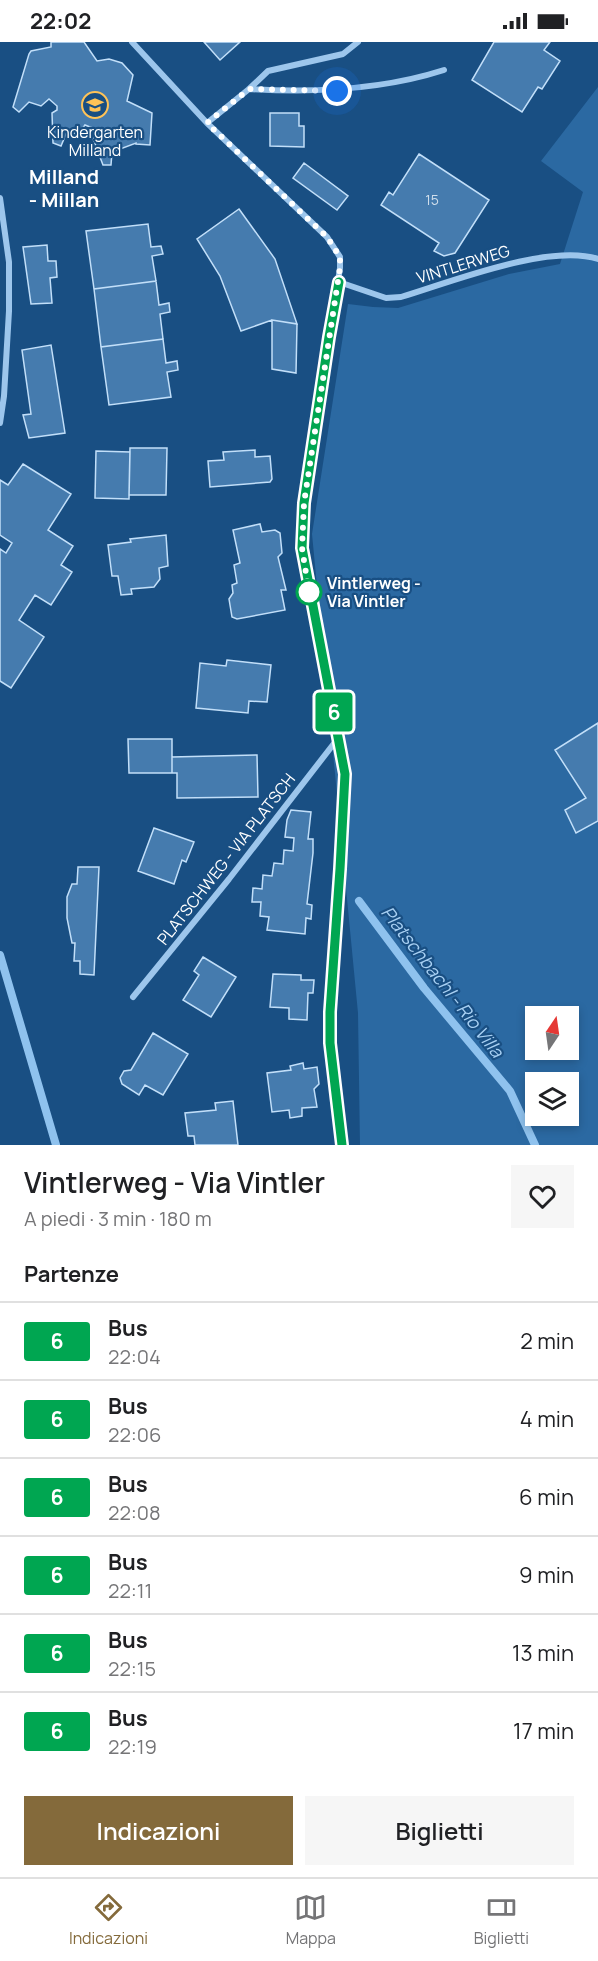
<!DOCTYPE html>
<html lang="it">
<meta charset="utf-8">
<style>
body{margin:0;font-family:Manrope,sans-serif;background:#f6f6f6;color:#202124;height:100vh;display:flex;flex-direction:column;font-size:22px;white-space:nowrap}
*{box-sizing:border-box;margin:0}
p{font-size:20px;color:#757577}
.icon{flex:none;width:33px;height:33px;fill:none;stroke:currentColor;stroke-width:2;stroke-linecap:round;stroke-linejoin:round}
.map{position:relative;height:1103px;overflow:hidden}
.panel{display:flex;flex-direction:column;background:#fff;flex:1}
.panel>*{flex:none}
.badge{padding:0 12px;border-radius:4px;font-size:21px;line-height:39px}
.needle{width:39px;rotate:13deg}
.controls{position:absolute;left:525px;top:964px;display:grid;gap:12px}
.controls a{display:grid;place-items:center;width:54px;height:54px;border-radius:0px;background:#fff;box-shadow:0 3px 9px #0003;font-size:30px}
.you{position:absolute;width:30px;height:30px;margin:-15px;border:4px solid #fff;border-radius:50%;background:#1a73e8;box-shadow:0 0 0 9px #1a73e833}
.map>.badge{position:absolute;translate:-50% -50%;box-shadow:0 0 0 3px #fff}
h2{padding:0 24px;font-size:22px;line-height:54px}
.round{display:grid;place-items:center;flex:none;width:63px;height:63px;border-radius:0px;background:#f6f6f6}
.head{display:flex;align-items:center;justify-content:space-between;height:102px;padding:0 24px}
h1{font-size:28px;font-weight:600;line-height:45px}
.cta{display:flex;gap:12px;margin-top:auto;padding:12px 24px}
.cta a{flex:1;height:69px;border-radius:0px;background:#846a3b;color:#fff;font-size:24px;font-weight:600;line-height:69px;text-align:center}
.cta a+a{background:#f6f6f6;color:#202124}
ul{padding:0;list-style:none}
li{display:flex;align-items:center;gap:18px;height:78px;padding:0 24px;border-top:2px solid #e0e0e0}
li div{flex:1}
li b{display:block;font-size:22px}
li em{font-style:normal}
li .badge{min-width:66px;font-weight:700;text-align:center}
.status{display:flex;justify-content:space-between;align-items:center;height:42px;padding:0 30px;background:#fff;direction:ltr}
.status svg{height:16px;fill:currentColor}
.menu{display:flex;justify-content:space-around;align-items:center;height:84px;border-top:2px solid #e0e0e0;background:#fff;font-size:16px;color:#757577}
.menu a{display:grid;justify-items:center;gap:3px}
.menu .selected{color:#846a3b}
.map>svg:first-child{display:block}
.green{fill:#2b69a2;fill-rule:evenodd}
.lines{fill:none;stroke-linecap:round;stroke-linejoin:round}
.stream{stroke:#8fc2ee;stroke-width:8}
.building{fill:#457bae;stroke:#c2dff9;stroke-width:1.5}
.minor{stroke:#9dc6ec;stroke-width:6}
.line-casing{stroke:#fff;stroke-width:14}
.line{stroke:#00a651;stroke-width:9}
.walk{stroke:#fff;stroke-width:6;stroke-dasharray:0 10.8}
.stop-dot{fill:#fff;stroke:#00a651;stroke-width:3}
.labels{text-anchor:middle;stroke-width:4.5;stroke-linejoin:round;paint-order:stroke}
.number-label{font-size:14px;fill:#d0deeb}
.poi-label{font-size:16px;fill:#fff;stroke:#194f83}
.street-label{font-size:16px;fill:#fff;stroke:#194f83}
.stop-label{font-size:16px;font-weight:bold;fill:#fff;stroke:#194f83;text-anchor:start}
.water-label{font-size:18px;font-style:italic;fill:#a8d0f3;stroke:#194f83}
.quarter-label{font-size:20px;font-weight:bold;fill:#fff;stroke:#194f83}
</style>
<div class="status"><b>22:02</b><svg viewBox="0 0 49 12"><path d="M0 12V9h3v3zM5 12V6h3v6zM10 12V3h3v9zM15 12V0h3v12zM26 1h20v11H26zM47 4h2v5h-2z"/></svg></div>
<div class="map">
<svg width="598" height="1103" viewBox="0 0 598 1103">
<rect width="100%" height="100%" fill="#194f83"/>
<path class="green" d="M 598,45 L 598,1103 L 360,1103 L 358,971 L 312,492 L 348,262 L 373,265 L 398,266 L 509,232 L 560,222 L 583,150 L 541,119 ZM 536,975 L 568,975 L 568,1008 L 536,1008 ZM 536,1041 L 568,1041 L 568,1074 L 536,1074 Z"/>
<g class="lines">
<path class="stream" d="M 359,859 L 424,946 L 510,1049 L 535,1103
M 0,913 L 56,1103"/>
</g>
<path class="building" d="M 51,0 L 84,0 L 97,19 L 109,17 L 122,21 L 133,33 L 127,59 L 152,71 L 150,103 L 136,102 L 136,101 L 112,110 L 111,123 L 103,123 L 92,94 L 96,90 L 95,87 L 85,83 L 79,91 L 66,92 L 61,104 L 53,101 L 52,71 L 57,68 L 57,64 L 49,57 L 41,64 L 29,60 L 19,70 L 13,65 L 29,12 L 31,9 L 51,5 Z
M 204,0 L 240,0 L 220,18 Z
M 494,0 L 550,0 L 544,8 L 560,19 L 542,47 L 538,45 L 522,70 L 472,38 Z
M 270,71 L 299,71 L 299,84 L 304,84 L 304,105 L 270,104 Z
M 419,112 L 489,158 L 455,211 L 444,214 L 434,209 L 439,201 L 381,163 L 389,150 L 393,153 Z
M 304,121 L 348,154 L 337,168 L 293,136 Z
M 239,167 L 275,217 L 297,282 L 272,278 L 241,289 L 220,234 L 197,197 Z
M 148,182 L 151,205 L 161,204 L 163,212 L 152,214 L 156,239 L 94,247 L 86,189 Z
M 47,203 L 48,219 L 56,219 L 57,235 L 50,236 L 52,261 L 31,262 L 23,205 Z
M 156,239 L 159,263 L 169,261 L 170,270 L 160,272 L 163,297 L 101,305 L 94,247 Z
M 272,278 L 297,282 L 296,331 L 272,327 Z
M 163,297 L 166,321 L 177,319 L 178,328 L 167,330 L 171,355 L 109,363 L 101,305 Z
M 51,303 L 65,391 L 29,396 L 23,373 L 31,372 L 22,308 Z
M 130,406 L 167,406 L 166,453 L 129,453 Z
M 255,408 L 255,415 L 270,414 L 272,437 L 270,440 L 210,445 L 208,419 L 224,418 L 223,410 Z
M 96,409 L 130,410 L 129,457 L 95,456 Z
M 23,422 L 71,452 L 48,488 L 73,504 L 61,523 L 72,530 L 51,563 L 35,553 L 19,578 L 44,595 L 11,646 L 0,639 L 0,507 L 6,511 L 12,501 L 0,493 L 0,438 L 8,443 Z
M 260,482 L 262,490 L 275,488 L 280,491 L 282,511 L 278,515 L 286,548 L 281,548 L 285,568 L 237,577 L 232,575 L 229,557 L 233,551 L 232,543 L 237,541 L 234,523 L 240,521 L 233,488 Z
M 166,493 L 168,524 L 159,526 L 160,537 L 154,545 L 131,547 L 132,552 L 121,553 L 118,534 L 112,534 L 108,503 L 131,500 L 130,497 Z
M 227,618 L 271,623 L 267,660 L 249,659 L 248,671 L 196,666 L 200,621 L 226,624 Z
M 598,681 L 598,779 L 576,791 L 565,768 L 586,756 L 555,708 Z
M 128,697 L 172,697 L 172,731 L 129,731 Z
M 257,713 L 258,755 L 177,756 L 177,731 L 172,731 L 172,715 Z
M 291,768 L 311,770 L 308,797 L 313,797 L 313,811 L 307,862 L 312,863 L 311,877 L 306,876 L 305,892 L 267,888 L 269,875 L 260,874 L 261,860 L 252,860 L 253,846 L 262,847 L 263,833 L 272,834 L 274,821 L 283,822 L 284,808 L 293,809 L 294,796 L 285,795 L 287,778 Z
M 154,786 L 194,800 L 186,820 L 182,818 L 174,842 L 138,829 Z
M 78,825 L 99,825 L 94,933 L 80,932 L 80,919 L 74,919 L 75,901 L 72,901 L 67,876 L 67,855 L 72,842 L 77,842 Z
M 203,915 L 236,935 L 211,975 L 183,958 L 199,933 L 194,929 Z
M 273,932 L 301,933 L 301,938 L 314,938 L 313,951 L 308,951 L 307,978 L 289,977 L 289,966 L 270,965 Z
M 153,991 L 188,1012 L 163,1053 L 145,1043 L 139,1053 L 122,1042 L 120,1036 L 124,1029 L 131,1028 Z
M 303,1021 L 304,1027 L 317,1025 L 319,1042 L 314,1047 L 317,1065 L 302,1066 L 302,1074 L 290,1076 L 289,1068 L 272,1070 L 267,1031 L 291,1028 L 290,1024 Z
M 233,1059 L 238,1103 L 195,1103 L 194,1094 L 188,1094 L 185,1071 L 216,1068 L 215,1061 Z"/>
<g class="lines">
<path class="minor" d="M 132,0 L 207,81 L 327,195 L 340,215 L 340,226 L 304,461 L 302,506 L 345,732 L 341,827 L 330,970 L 330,1001 L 342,1103
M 249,47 C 315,51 382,48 444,28
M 207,81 L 249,47 L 268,29 L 343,12 L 358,0
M 0,156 L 9,220 L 9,269 L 4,354 L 0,381
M 339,240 L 386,256 L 401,255 C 451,240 549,201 598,217
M 133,955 L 229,837 L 339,695"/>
</g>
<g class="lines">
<defs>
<path id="line" d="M 339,240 L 329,295 L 304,461 L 302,506 L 345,732 L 340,827 L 330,970 L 330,1001 L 342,1103"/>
</defs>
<use href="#line" class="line-casing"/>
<use href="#line" class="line"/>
<path class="walk" d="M 309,550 L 302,506 L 304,461 L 340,226 L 340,215 L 327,195 L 207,81 L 249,47 L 337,49"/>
</g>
<defs>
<symbol id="school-ring" viewBox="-11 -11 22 22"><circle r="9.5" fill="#194f83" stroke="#ffc357" stroke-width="1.5"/><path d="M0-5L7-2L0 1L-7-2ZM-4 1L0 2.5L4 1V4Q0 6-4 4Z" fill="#ffc357"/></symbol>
</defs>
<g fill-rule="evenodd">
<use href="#school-ring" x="80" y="48" width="30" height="30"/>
</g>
<circle class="stop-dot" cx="309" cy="550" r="12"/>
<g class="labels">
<g class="number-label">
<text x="432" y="163">15</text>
</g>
<g class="poi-label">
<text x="95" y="96">Kindergarten<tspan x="95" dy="18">Milland</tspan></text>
</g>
<g class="street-label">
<text transform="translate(463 222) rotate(-17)" y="6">VINTLERWEG</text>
<text transform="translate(226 817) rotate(-52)" y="6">PLATSCHWEG - VIA PLATSCH</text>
</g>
<g class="stop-label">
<text x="327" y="547">Vintlerweg -<tspan x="327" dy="18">Via Vintler</tspan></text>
</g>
<g class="water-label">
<text transform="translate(442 940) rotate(52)" y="6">Platschbachl - Rio Villa</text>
</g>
<g class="quarter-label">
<text x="64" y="142">Milland<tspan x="64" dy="23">- Millan</tspan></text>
</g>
</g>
</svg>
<div class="controls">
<a><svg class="needle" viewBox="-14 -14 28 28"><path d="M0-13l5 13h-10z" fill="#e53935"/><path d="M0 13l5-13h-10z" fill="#757577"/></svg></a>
<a><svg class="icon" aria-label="layers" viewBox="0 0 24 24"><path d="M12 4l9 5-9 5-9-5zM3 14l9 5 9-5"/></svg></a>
</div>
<div class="you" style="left:337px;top:49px"></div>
<b class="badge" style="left:334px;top:670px;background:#00a651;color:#fff">6</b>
</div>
<section class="panel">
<div class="head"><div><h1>Vintlerweg - Via Vintler</h1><p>A piedi · 3 min · 180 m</p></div><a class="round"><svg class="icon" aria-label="heart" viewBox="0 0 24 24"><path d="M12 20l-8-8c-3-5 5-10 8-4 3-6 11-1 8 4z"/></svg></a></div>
<h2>Partenze</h2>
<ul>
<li><span class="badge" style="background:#00a651;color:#fff">6</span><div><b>Bus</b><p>22:04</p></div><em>2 min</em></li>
<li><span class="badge" style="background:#00a651;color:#fff">6</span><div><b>Bus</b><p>22:06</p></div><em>4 min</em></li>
<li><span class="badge" style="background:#00a651;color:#fff">6</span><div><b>Bus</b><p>22:08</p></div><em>6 min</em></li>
<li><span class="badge" style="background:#00a651;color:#fff">6</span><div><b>Bus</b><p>22:11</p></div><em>9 min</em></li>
<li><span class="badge" style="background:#00a651;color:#fff">6</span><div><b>Bus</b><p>22:15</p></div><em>13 min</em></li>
<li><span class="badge" style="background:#00a651;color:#fff">6</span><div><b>Bus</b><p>22:19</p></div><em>17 min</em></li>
</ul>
<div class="cta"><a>Indicazioni</a><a>Biglietti</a></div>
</section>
<nav class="menu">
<a class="selected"><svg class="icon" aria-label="directions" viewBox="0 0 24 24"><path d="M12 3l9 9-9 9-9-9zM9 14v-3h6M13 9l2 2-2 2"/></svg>Indicazioni</a>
<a><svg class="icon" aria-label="map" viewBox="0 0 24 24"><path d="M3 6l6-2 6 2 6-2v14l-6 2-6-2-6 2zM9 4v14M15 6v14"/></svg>Mappa</a>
<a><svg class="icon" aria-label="tickets" viewBox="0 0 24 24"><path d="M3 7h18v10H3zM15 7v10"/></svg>Biglietti</a>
</nav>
